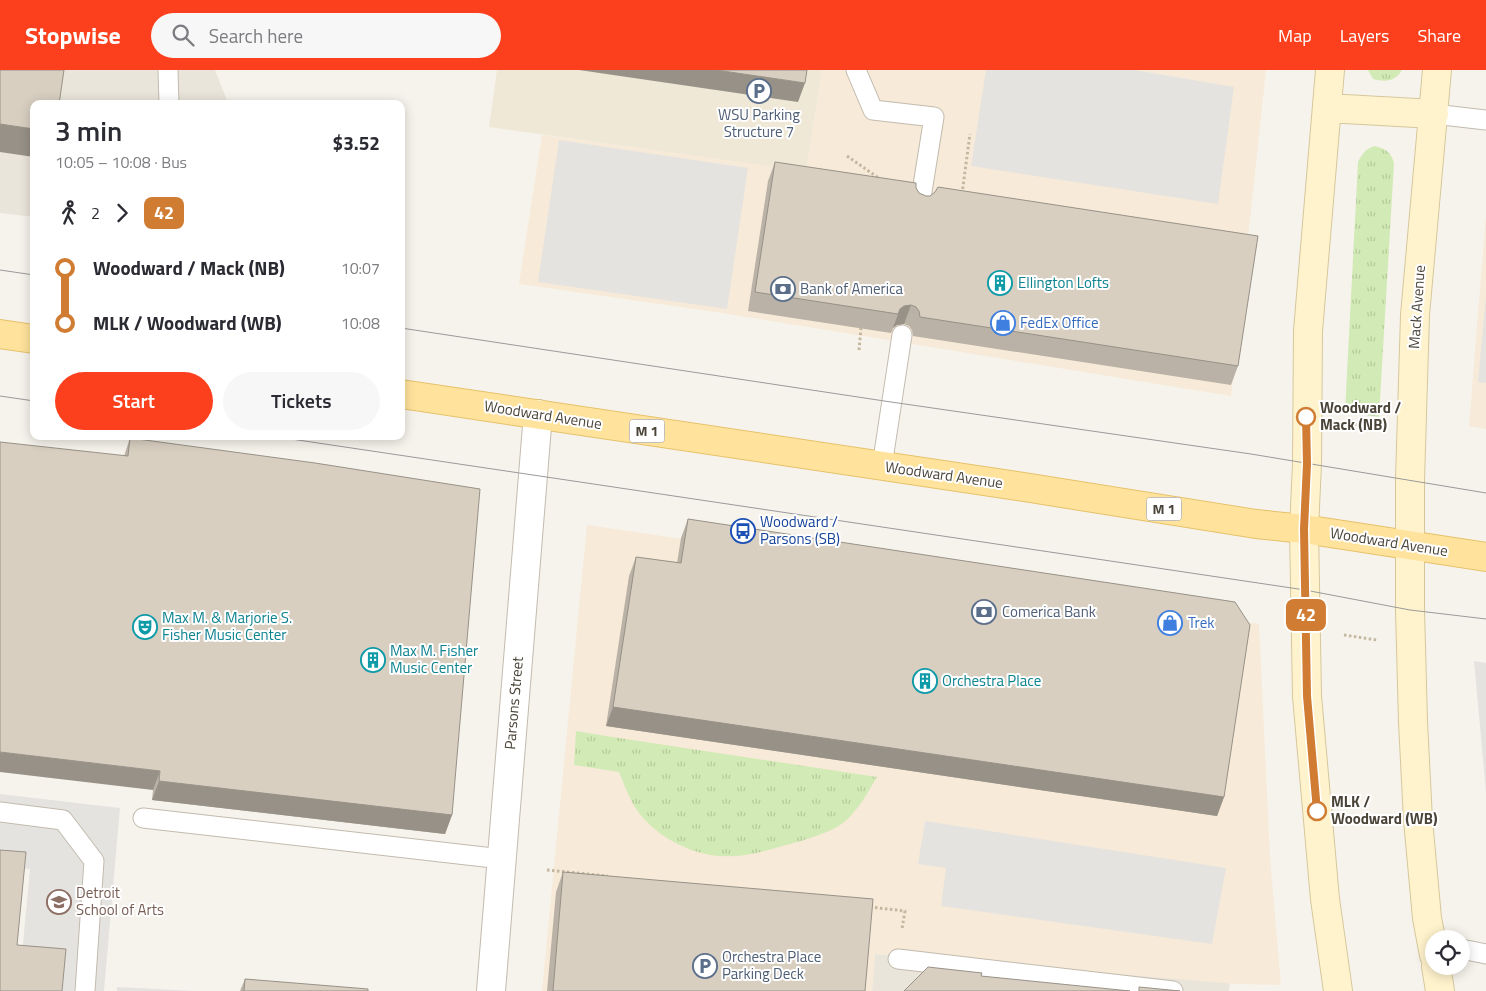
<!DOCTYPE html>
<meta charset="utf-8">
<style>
body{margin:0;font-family:"Titillium Web",sans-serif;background:#f7f7f7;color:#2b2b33;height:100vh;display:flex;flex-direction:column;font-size:19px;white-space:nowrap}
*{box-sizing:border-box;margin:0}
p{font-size:16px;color:#7c7c81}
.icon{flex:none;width:28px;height:28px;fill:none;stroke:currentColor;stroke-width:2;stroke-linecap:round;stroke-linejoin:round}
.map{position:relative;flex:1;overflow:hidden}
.details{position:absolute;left:30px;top:30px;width:375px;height:340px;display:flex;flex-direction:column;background:#fff;border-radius:10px;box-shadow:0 2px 12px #0003}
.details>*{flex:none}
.badge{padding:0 10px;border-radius:8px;font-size:18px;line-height:32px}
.fabs{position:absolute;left:1425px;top:860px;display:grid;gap:10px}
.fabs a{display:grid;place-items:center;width:45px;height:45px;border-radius:50%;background:#fff;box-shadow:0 2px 12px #0003;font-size:25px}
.map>.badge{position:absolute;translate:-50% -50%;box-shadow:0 0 0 2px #fff}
.legs{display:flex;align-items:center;gap:8px;height:55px;padding:0 25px;font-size:16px}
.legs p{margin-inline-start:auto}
.summary{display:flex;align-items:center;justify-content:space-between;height:85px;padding:0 25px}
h1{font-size:28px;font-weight:600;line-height:38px}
.action{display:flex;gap:10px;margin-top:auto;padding:10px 25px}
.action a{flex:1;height:58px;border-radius:30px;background:#fc3f1d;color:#fff;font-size:20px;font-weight:600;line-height:58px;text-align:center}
.action a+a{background:#f7f7f7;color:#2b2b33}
ul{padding:0 25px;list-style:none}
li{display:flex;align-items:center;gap:18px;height:55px;font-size:19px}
li i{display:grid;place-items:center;width:8px;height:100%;margin:0 6px;background:currentColor}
li i::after{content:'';width:12px;height:12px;margin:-6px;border:4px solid;border-radius:50%;background:#fff}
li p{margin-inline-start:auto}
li:first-child i{background:linear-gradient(#0000 50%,currentColor 0)}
li:last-child i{background:linear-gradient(currentColor 50%,#0000 0)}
header{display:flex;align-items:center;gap:30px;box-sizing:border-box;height:70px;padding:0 25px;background:#fc3f1d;color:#fff}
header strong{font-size:24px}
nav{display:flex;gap:28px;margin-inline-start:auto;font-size:18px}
.search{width:350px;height:45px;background:#f7f7f7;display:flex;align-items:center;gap:12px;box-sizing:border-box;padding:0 18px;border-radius:28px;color:#7c7c81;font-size:19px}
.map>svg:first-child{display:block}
.residential{fill:#eae5da}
.commercial{fill:#f7ead8}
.education{fill:#efe8d6}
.grass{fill:url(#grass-tufts)}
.parking{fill:#e5e3e0}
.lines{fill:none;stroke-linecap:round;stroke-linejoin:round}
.service-casing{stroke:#c2bbae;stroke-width:21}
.minor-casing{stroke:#c2bbae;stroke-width:30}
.secondary-casing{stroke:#d6c79b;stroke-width:30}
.primary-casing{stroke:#e6c16a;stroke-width:30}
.path{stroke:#c4b79f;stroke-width:3;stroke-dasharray:2.5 2.5;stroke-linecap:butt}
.service{stroke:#fff;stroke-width:19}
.minor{stroke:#fff;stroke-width:28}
.secondary{stroke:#fff3cd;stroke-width:28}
.primary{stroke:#ffe39c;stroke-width:28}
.tram{stroke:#9a9a9a;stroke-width:1}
.wall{fill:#bab2a6}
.shaded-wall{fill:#979187}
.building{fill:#d8cfc1;stroke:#979187}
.line-1-casing{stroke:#fff;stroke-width:11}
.line-1{stroke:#d07c32;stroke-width:8}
.stop-1-dot{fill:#fff;stroke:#d07c32;stroke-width:2.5}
.labels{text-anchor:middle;stroke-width:4;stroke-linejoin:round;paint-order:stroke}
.shield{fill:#fff;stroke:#817c74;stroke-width:1}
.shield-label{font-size:14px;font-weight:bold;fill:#4b4439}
.service-label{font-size:15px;fill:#4e5e75;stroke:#fff;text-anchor:start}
.culture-label{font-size:15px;fill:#0d838f;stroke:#fff;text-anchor:start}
.street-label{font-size:15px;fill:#4b4439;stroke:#fff}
.shop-label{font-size:15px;fill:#366cbe;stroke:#fff;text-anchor:start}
.stop-label{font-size:15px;font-weight:bold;fill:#4b4439;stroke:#fff;text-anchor:start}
.transit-label{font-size:15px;fill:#164399;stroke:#fff;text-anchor:start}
.education-label{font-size:15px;fill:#785e54;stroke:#fff;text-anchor:start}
</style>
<header>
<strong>Stopwise</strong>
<div class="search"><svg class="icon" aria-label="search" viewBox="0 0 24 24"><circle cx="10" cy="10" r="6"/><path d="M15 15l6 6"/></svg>Search here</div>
<nav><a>Map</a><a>Layers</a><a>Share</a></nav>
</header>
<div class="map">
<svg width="1486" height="921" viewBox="0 0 1486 921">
<defs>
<pattern id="grass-tufts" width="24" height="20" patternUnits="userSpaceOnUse" patternTransform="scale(1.25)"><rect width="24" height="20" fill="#d2eab5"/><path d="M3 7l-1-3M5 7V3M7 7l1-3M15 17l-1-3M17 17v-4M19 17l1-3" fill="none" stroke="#b6ca9c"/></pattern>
</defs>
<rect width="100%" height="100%" fill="#f6f3ec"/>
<path class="residential" d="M 0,0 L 215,0 L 228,33 L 34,34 L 34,147 L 0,143 Z
M 875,884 L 1230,912 L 1229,921 L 872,921 Z"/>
<path class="commercial" d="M 822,0 L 1266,0 L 1231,326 L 716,242 L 519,214 L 542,65 L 806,100 Z
M 1486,145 L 1486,359 L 1469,356 Z
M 587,455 L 1259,554 L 1270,788 L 1281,915 L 1237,914 L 875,884 L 872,921 L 542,921 Z"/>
<path class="education" d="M 497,0 L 822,0 L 806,101 L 489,57 Z"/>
<path class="grass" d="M 1368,0 L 1402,0 C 1395,12 1385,12 1373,9 Z
M 1375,76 C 1386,79 1391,82 1394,93 L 1379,347 L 1345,342 L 1358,92 C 1362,84 1366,78 1375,76 Z
M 576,661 L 606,666 L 877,707 C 868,722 858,741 843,753 C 830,763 799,772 782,776 C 767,781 750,785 734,786 C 699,789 660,770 639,743 C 630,731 625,716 619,702 L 574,695 Z"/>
<path class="parking" d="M 986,0 L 1135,0 L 1234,17 L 1218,134 L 971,96 Z
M 559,70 L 748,98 L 727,239 L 538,212 Z
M 1486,225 L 1486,313 L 1478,312 Z
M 1474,591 L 1486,593 L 1486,722 Z
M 0,724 L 120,738 L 104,921 L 57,921 L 22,884 L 30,799 L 0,795 Z
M 925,751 L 1226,798 L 1212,874 L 941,836 L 946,798 L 918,794 Z
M 117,917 L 194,921 L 117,921 Z"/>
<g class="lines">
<defs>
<path id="service" d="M 168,0 L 169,34
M 856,0 L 873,40 L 934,47 L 920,134
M 1434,44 L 1486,50
M 882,396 L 902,265
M 0,742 L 63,750 L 94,791 L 85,921
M 143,748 L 502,789
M 1461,879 L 1486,884
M 898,889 L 1173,921"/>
<path id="minor" d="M 491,921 L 538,344"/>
<path id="secondary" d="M 1330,0 L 1308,261 L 1307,394 L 1304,459 L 1307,626 L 1325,829 L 1338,921
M 1327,38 L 1434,44
M 1434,885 L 1427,848 L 1418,750 L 1413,652 L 1410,540 L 1410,410 L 1415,245 L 1437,0
M 1436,896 L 1440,921"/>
<path id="primary" d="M 0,264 L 34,269
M 401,324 L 1024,417 L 1256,454 L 1304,459 L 1486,487"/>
</defs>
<use href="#service" class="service-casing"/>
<use href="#minor" class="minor-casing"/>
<use href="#secondary" class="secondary-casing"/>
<use href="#primary" class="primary-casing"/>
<path class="path" d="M 847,86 L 880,109 L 880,111
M 962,124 L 970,64
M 859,280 L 861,258
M 1344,353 L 1376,357
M 1344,565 L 1377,570
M 547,800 L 608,806
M 870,837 L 905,841 L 902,859"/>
<use href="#service" class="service"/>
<use href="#minor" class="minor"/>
<use href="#secondary" class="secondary"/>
<use href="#primary" class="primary"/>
<path class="tram" d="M 0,200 L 34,205
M 401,258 L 891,332 L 1251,384 L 1486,423
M 0,326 L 34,331
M 271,366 L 1305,520 L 1410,540 L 1486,549"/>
</g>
<path class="wall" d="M 775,92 L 916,118 L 919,123 L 1238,296 L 1231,315 L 913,266 L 912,260 L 909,256 L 904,254 L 897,255 L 893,258 L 891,263 L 748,241 L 768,111 Z
M 130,368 L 452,745 L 445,764 L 152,730 L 153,720 L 124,386 Z
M 688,449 L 1224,727 L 1217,746 L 606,656 L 629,506 L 636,487 L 677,493 L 681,468 Z
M 563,802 L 865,921 L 547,921 L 556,822 Z
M 245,909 L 368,921 L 240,921 Z"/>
<path class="shaded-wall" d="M 579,0 L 716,0 L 805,13 L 798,32 Z
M 0,54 L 34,59 L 34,87 L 0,82 Z
M 911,235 L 904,254 L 897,255 L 893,258 L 891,263 L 900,239 L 904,236 Z
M 613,637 L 1224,727 L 1217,746 L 606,656 Z
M 0,682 L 160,701 L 153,720 L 0,702 Z
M 159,711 L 452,745 L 445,764 L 152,730 Z"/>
<path class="building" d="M 0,0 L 64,0 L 59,34 L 34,34 L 34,59 L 0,54 Z
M 716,0 L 807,0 L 805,13 Z
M 775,92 L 916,113 L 916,118 L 919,123 L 926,126 L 930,126 L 935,122 L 938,117 L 1258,166 L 1238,296 L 920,247 L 919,241 L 916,237 L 911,235 L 904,236 L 900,239 L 898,244 L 755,222 Z
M 130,368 L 315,393 L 480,419 L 452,745 L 159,711 L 160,701 L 0,682 L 0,372 L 128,386 Z
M 688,449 L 1235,532 L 1250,555 L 1224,727 L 613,637 L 636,487 L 681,493 Z
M 0,780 L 26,782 L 17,875 L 66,879 L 62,921 L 0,921 Z
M 563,802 L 873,829 L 865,921 L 553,921 Z
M 928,897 L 982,903 L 981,906 L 1130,921 L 904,921 Z
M 245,909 L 368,919 L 368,921 L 244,921 Z
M 1139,917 L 1180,921 L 1139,921 Z"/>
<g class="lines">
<defs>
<path id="line-1" d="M 1306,347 L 1307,394 L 1304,459 L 1307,626 L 1317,741"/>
</defs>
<use href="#line-1" class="line-1-casing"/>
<use href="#line-1" class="line-1"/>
</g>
<defs>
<symbol id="parking-ring" viewBox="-11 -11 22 22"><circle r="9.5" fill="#fff" stroke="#5c6f8a" stroke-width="1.5"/><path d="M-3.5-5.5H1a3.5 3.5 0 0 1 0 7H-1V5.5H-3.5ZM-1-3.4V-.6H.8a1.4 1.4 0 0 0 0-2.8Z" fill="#5c6f8a"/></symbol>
<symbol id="building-ring" viewBox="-11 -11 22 22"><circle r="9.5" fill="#fff" stroke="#0f9aa8" stroke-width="1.5"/><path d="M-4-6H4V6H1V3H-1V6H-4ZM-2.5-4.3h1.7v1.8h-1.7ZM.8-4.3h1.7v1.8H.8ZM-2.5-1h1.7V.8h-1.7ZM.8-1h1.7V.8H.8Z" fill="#0f9aa8"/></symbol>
<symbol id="bank-ring" viewBox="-11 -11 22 22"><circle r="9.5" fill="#fff" stroke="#5c6f8a" stroke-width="1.5"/><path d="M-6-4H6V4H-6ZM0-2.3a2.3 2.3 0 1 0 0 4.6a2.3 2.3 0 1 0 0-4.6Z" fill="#5c6f8a"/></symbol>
<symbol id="shop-ring" viewBox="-11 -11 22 22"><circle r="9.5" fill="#fff" stroke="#3f7fe0" stroke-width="1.5"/><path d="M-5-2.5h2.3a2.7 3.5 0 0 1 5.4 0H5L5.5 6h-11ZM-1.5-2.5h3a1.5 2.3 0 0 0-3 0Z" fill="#3f7fe0"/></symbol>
<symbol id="bus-ring" viewBox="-11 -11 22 22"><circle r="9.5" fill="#fff" stroke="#1a4fb4" stroke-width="1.5"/><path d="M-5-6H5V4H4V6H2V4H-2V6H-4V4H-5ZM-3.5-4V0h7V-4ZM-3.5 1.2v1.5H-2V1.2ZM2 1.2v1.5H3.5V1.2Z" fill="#1a4fb4"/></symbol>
<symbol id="theatre-ring" viewBox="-11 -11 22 22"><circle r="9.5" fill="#fff" stroke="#0f9aa8" stroke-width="1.5"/><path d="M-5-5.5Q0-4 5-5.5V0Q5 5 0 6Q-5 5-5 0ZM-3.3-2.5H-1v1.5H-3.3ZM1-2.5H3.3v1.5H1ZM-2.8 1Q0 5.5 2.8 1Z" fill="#0f9aa8"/></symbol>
<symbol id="school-ring" viewBox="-11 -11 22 22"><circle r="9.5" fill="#fff" stroke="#8d6e63" stroke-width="1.5"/><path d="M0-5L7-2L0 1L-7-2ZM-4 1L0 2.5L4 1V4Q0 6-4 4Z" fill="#8d6e63"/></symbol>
</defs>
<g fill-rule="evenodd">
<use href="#parking-ring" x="745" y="7" width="28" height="28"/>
<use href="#building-ring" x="986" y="199" width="28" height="28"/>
<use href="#bank-ring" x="769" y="205" width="28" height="28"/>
<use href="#shop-ring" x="989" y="239" width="28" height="28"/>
<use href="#bus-ring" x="729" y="447" width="28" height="28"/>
<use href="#bank-ring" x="970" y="528" width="28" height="28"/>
<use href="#shop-ring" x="1156" y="539" width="28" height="28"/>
<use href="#theatre-ring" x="131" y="543" width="28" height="28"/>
<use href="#building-ring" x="359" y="576" width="28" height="28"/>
<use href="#building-ring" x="911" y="597" width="28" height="28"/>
<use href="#school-ring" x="45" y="818" width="28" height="28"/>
<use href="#parking-ring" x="691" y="882" width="28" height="28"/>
</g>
<g class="stop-1-dot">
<circle cx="1306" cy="347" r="9"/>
<circle cx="1317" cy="741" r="9"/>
</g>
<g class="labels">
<g class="shield">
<rect x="629.5" y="349.5" width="35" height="23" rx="4"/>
<rect x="1146.5" y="427.5" width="35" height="23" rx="4"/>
</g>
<g class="shield-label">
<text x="647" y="366">M 1</text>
<text x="1164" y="444">M 1</text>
</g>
<g class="service-label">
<text x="759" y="50" text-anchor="middle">WSU Parking<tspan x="759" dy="17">Structure 7</tspan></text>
<text x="800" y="224">Bank of America</text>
<text x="1002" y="547">Comerica Bank</text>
<text x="722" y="892">Orchestra Place<tspan x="722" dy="17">Parking Deck</tspan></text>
</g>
<g class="culture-label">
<text x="1018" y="218">Ellington Lofts</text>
<text x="162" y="553">Max M. &amp; Marjorie S.<tspan x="162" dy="17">Fisher Music Center</tspan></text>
<text x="390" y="586">Max M. Fisher<tspan x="390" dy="17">Music Center</tspan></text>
<text x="942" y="616">Orchestra Place</text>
</g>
<g class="street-label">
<text transform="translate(1417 237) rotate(-86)" y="5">Mack Avenue</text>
<text transform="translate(543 345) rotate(9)" y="5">Woodward Avenue</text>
<text transform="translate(944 405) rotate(8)" y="5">Woodward Avenue</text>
<text transform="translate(1389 472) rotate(9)" y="5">Woodward Avenue</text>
<text transform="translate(514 633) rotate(-85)" y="5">Parsons Street</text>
</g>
<g class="shop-label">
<text x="1020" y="258">FedEx Office</text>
<text x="1188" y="558">Trek</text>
</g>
<g class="stop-label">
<text x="1320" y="343">Woodward /<tspan x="1320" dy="17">Mack (NB)</tspan></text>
<text x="1331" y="737">MLK /<tspan x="1331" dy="17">Woodward (WB)</tspan></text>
</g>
<g class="transit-label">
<text x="760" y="457">Woodward /<tspan x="760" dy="17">Parsons (SB)</tspan></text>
</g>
<g class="education-label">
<text x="76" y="828">Detroit<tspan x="76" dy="17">School of Arts</tspan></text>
</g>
</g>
</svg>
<div class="fabs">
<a><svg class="icon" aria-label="locate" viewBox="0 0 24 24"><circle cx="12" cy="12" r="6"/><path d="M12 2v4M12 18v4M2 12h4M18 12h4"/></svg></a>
</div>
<b class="badge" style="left:1306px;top:545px;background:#d07c32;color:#fff">42</b>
<section class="details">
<div class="summary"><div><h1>3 min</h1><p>10:05 – 10:08 · Bus</p></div><b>$3.52</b></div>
<div class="legs"><svg class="icon" aria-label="walk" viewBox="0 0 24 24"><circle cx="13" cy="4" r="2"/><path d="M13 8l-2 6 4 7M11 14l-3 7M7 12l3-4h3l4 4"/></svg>2<svg class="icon" aria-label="forward" viewBox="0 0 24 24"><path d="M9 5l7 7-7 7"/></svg><b class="badge" style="background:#d07c32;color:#fff">42</b></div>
<ul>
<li><i style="color:#d07c32"></i><b>Woodward / Mack (NB)</b><p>10:07</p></li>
<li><i style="color:#d07c32"></i><b>MLK / Woodward (WB)</b><p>10:08</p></li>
</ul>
<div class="action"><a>Start</a><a>Tickets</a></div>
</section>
</div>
